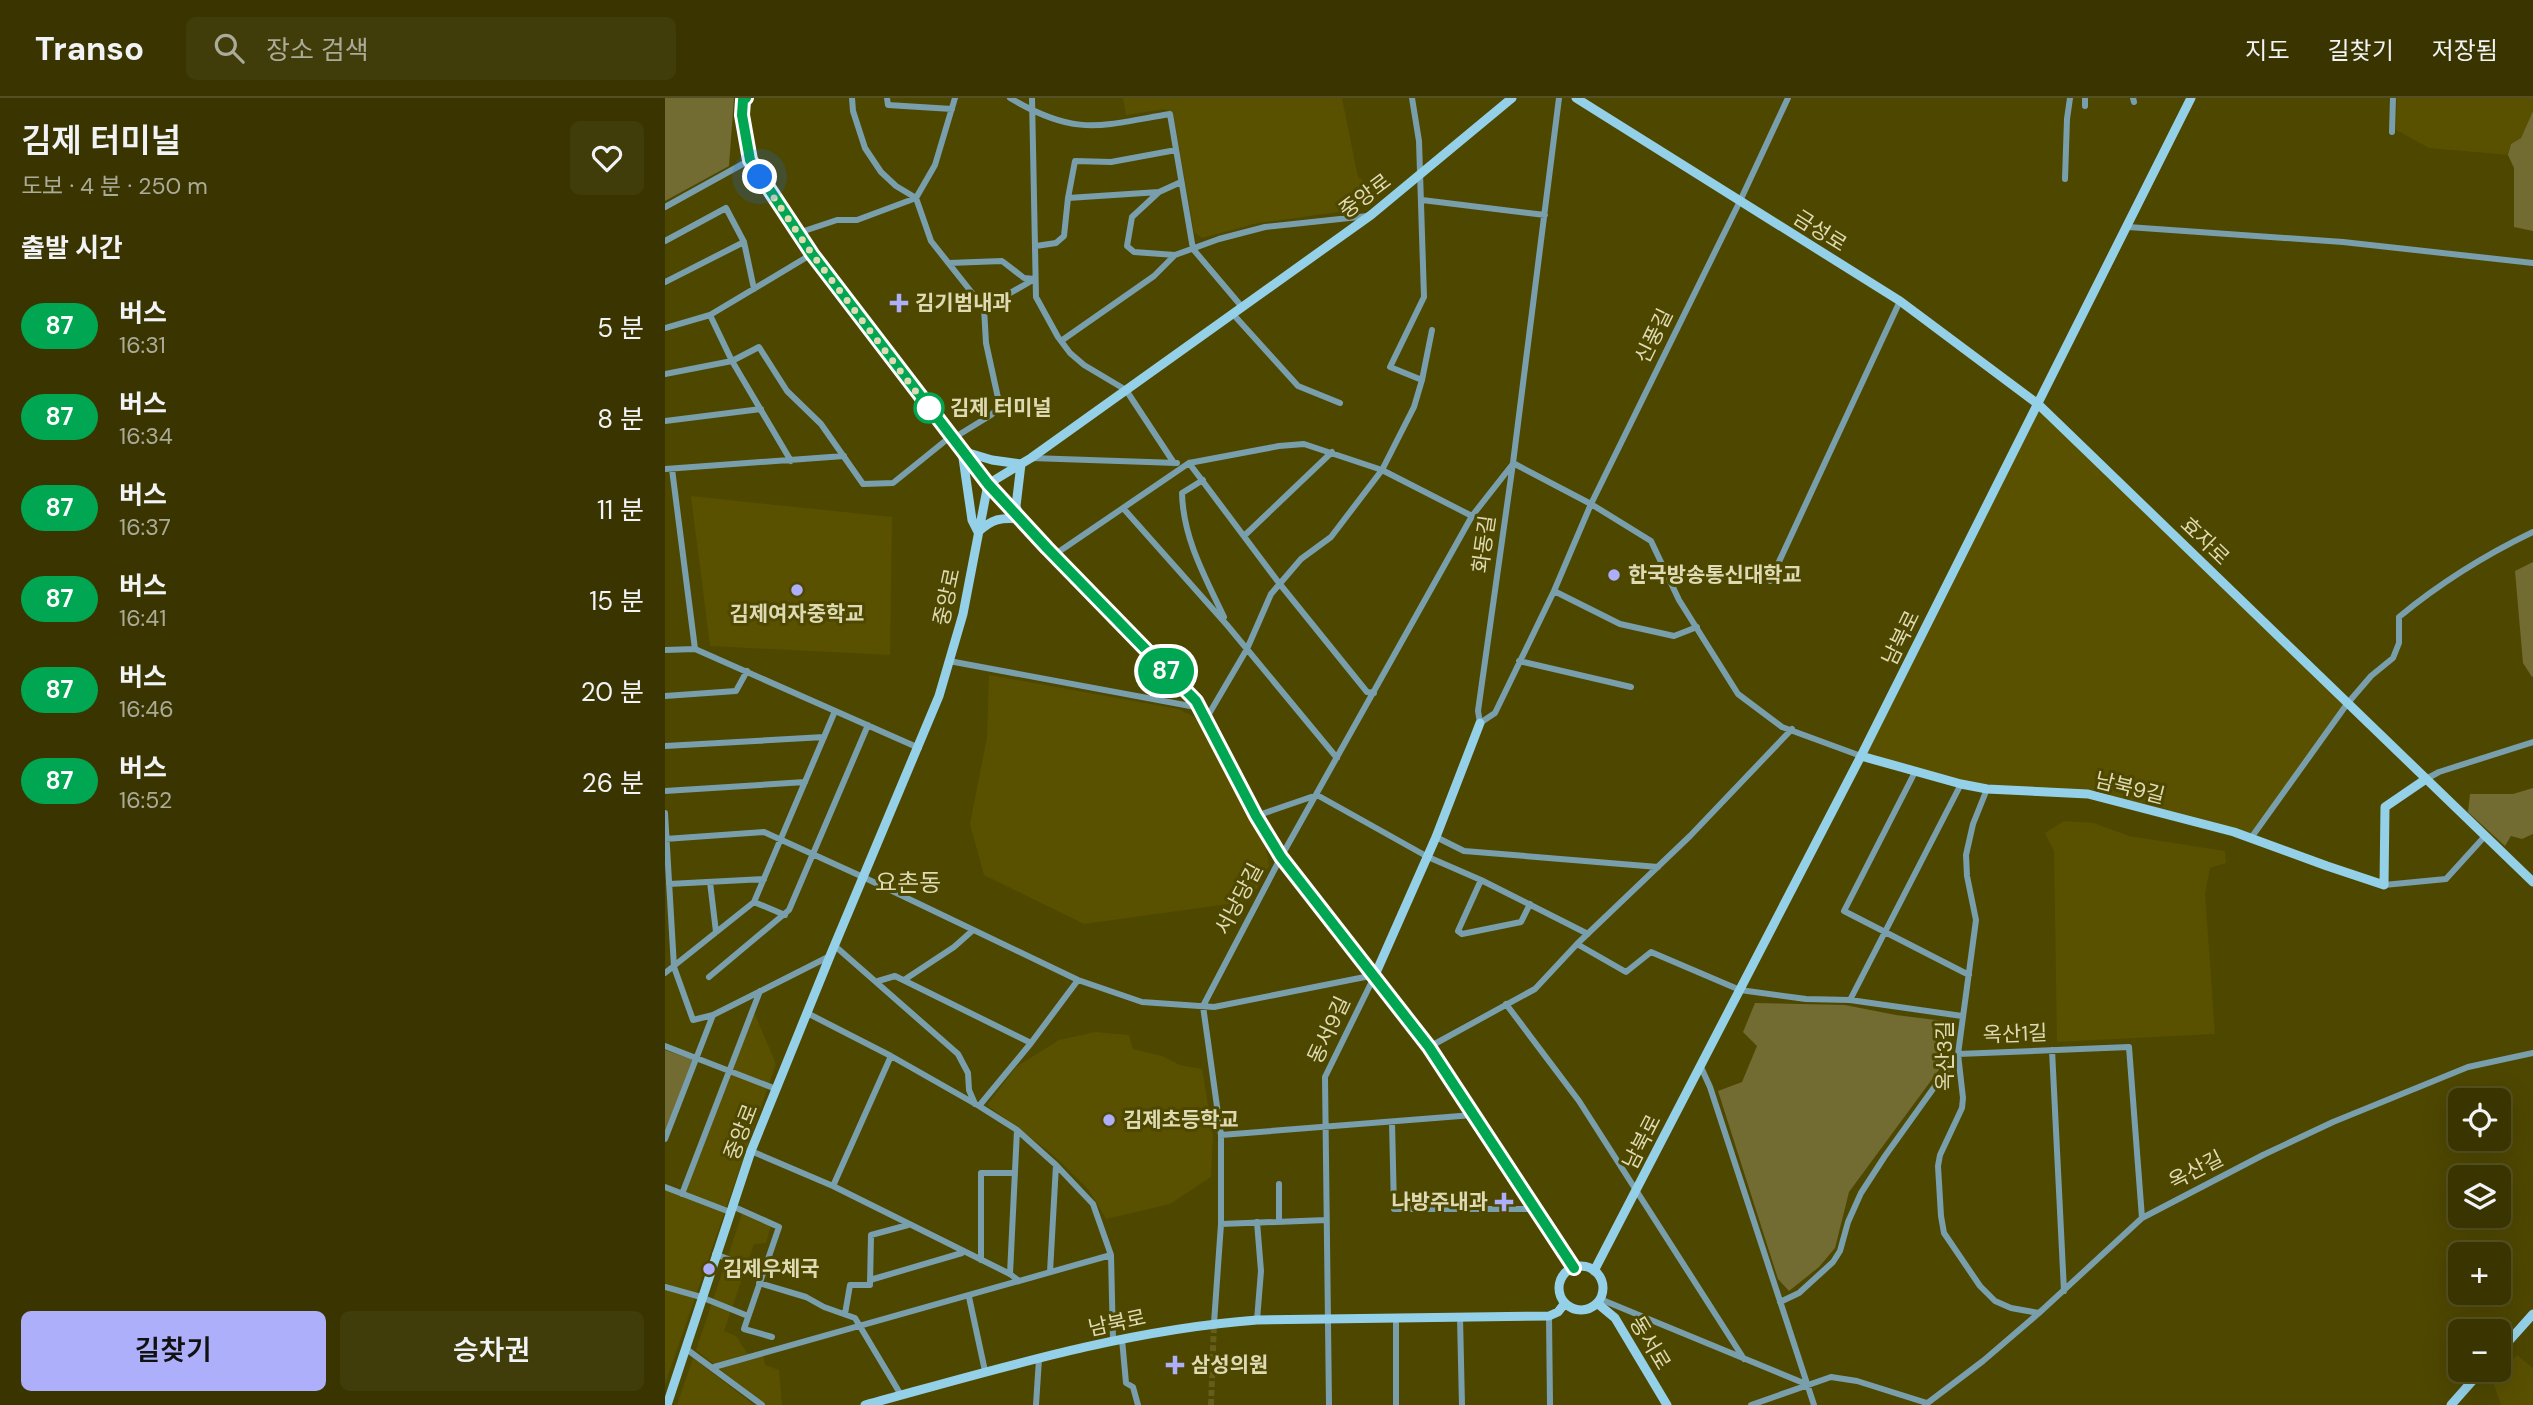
<!DOCTYPE html>
<html lang="ko">
<meta charset="utf-8">
<style>
body{margin:0;font-family:"DM Sans","Noto Sans KR",sans-serif;background:#413d0a;color:#f1f3f6;height:100vh;display:flex;flex-direction:column;font-size:26px;white-space:nowrap}
*{box-sizing:border-box;margin:0}
p{font-size:23px;color:#abab99}
.icon{flex:none;width:38px;height:38px;fill:none;stroke:currentColor;stroke-width:2;stroke-linecap:round;stroke-linejoin:round}
.map{position:relative;flex:1;overflow:hidden}
.drawer{display:flex;flex-direction:column;background:#3a3500;width:665px}
.drawer>*{flex:none}
.badge{padding:0 14px;border-radius:23px;font-size:24px;line-height:46px}
.controls{position:absolute;left:1783px;top:990px;display:grid;gap:14px}
.controls a{display:grid;place-items:center;width:63px;height:63px;border-radius:10px;background:#3a3500;box-shadow:0 7px 28px #0002,0 0 0 2px #545022;font-size:35px}
.you{position:absolute;width:35px;height:35px;margin:-18px;border:5px solid #fff;border-radius:50%;background:#1a73e8;box-shadow:0 0 0 10px #1a73e833}
.map>.badge{position:absolute;translate:-50% -50%;box-shadow:0 0 0 4px #fff}
h2{padding:0 21px;font-size:26px;line-height:63px}
.round{display:grid;place-items:center;flex:none;width:74px;height:74px;border-radius:10px;background:#413d0a}
.head{display:flex;align-items:center;justify-content:space-between;height:119px;padding:0 21px}
h1{font-size:33px;font-weight:600;line-height:52px}
.primary-button{display:flex;gap:14px;margin-top:auto;padding:14px 21px}
.primary-button a{flex:1;height:80px;border-radius:10px;background:#adaffb;color:#111;font-size:28px;font-weight:600;line-height:80px;text-align:center}
.primary-button a+a{background:#413d0a;color:#f1f3f6}
ul{padding:0;list-style:none}
li{display:flex;align-items:center;gap:21px;height:91px;padding:0 21px}
li div{flex:1}
li b{display:block;font-size:26px}
li em{font-style:normal}
li .badge{min-width:77px;font-weight:700;text-align:center}
header{display:flex;align-items:center;gap:42px;box-sizing:border-box;height:98px;padding:0 35px;background:#3a3500;border-bottom:2px solid #545022}
header strong{font-size:33px}
nav{display:flex;gap:38px;margin-inline-start:auto;font-size:24px}
.search{width:490px;height:63px;background:#413d0a;display:flex;align-items:center;gap:18px;box-sizing:border-box;padding:0 24px;border-radius:10px;color:#abab99;font-size:26px}
main{display:flex;flex:1;min-height:0}
.map>svg:first-child{display:block}
.built{fill:#595000}
.green{fill:#726b32}
.lines{fill:none;stroke-linecap:round;stroke-linejoin:round}
.street-tunnel{stroke:#645d1b;stroke-width:6;stroke-dasharray:6 3;stroke-linecap:butt}
.street{stroke:#799fad;stroke-width:6}
.secondary{stroke:#94d1e8;stroke-width:9}
.line-casing{stroke:#fff;stroke-width:16}
.line{stroke:#00a651;stroke-width:10}
.walk{stroke:#dedab3;stroke-width:7;stroke-dasharray:0 12.6}
.poi-dot{fill:#adaffb;stroke:#4e4700;stroke-width:2.5}
.stop-dot{fill:#fff;stroke:#00a651;stroke-width:3.5}
.labels{text-anchor:middle;stroke-width:6;stroke-linejoin:round;paint-order:stroke}
.street-label{font-size:21px;fill:#dedab3;stroke:#4e4700}
.poi-label{font-size:21px;font-weight:bold;fill:#dedab3;stroke:#4e4700;text-anchor:start}
.stop-label{font-size:21px;font-weight:bold;fill:#dedab3;stroke:#4e4700;text-anchor:start}
.quarter-label{font-size:24px;fill:#dedab3;stroke:#4e4700}
</style>
<header>
<strong>Transo</strong>
<div class="search"><svg class="icon" aria-label="search" viewBox="0 0 24 24"><circle cx="10" cy="10" r="6"/><path d="M15 15l6 6"/></svg>장소 검색</div>
<nav><a>지도</a><a>길찾기</a><a>저장됨</a></nav>
</header>
<main>
<section class="drawer">
<div class="head"><div><h1>김제 터미널</h1><p>도보 · 4 분 · 250 m</p></div><a class="round"><svg class="icon" aria-label="heart" viewBox="0 0 24 24"><path d="M12 20l-8-8c-3-5 5-10 8-4 3-6 11-1 8 4z"/></svg></a></div>
<h2>출발 시간</h2>
<ul>
<li><span class="badge" style="background:#00a651;color:#fff">87</span><div><b>버스</b><p>16:31</p></div><em>5 분</em></li>
<li><span class="badge" style="background:#00a651;color:#fff">87</span><div><b>버스</b><p>16:34</p></div><em>8 분</em></li>
<li><span class="badge" style="background:#00a651;color:#fff">87</span><div><b>버스</b><p>16:37</p></div><em>11 분</em></li>
<li><span class="badge" style="background:#00a651;color:#fff">87</span><div><b>버스</b><p>16:41</p></div><em>15 분</em></li>
<li><span class="badge" style="background:#00a651;color:#fff">87</span><div><b>버스</b><p>16:46</p></div><em>20 분</em></li>
<li><span class="badge" style="background:#00a651;color:#fff">87</span><div><b>버스</b><p>16:52</p></div><em>26 분</em></li>
</ul>
<div class="primary-button"><a>길찾기</a><a>승차권</a></div>
</section>
<div class="map">
<svg width="1868" height="1307" viewBox="0 0 1868 1307">
<rect width="100%" height="100%" fill="#4e4700"/>
<path class="built" d="M 458,0 L 677,0 L 693,79 L 715,95 L 689,112 L 593,125 L 537,140 L 529,134 L 508,15 L 500,11 L 461,17 Z
M 1732,0 L 1868,0 L 1868,13 L 1856,40 L 1846,46 L 1843,57 L 1764,50 L 1731,32 Z
M 1373,306 L 1682,606 L 1586,740 L 1423,696 L 1322,691 L 1196,658 Z
M 26,398 L 227,419 L 225,557 L 45,548 Z
M 324,577 L 513,611 L 533,621 L 601,750 L 604,768 L 585,803 L 419,826 L 319,777 L 305,726 L 322,639 Z
M 1399,723 L 1429,725 L 1464,738 L 1560,753 L 1561,765 L 1545,770 L 1540,795 L 1550,936 L 1392,944 L 1389,753 L 1380,735 Z
M 86,907 L 111,966 L 0,1286 L 0,1087 L 15,1092 Z
M 430,934 L 464,937 L 468,951 L 497,958 L 515,967 L 537,971 L 548,1037 L 546,1079 L 505,1106 L 441,1121 L 423,1091 L 387,1056 L 322,1007 L 351,969 L 394,942 Z
M 77,1116 L 106,1128 L 101,1145 L 89,1146 L 59,1233 L 71,1238 L 82,1255 L 98,1257 L 100,1267 L 114,1272 L 117,1307 L 101,1307 L 31,1252 Z
M 1852,1257 L 1868,1270 L 1868,1307 L 1836,1307 L 1828,1284 Z
M 28,1260 L 89,1307 L 12,1307 Z"/>
<path class="green" d="M 0,0 L 69,0 L 64,68 L 0,103 Z
M 1868,13 L 1868,133 L 1849,129 L 1849,70 L 1843,57 L 1846,46 L 1856,40 Z
M 1868,464 L 1868,578 L 1867,579 L 1858,565 L 1850,473 Z
M 1868,690 L 1868,736 L 1857,741 L 1846,738 L 1840,748 L 1803,714 L 1805,696 L 1848,696 Z
M 1090,905 L 1180,907 L 1231,917 L 1279,923 L 1285,937 L 1282,961 L 1184,1094 L 1170,1150 L 1154,1169 L 1124,1193 L 1113,1181 L 1053,993 L 1077,984 L 1092,948 L 1078,934 Z
M 0,952 L 29,962 L 0,1035 Z"/>
<g class="lines">
<path class="street-tunnel" d="M 546,1307 L 549,1225"/>
<path class="street" d="M 187,0 L 188,13 L 200,50 L 216,74 L 231,88 L 251,100 L 266,143 L 319,210 L 321,245 L 335,309 L 326,317 L 287,341
M 222,0 L 223,7 L 287,11
M 345,0 C 411,39 434,28 505,16 L 528,151 L 577,209
M 367,0 L 371,199 L 393,239 L 405,255 L 419,267 L 461,292 L 509,365
M 747,0 L 754,43 L 759,199 L 725,269 L 757,282
M 894,0 L 848,365 L 813,613 L 815,625 L 830,615 L 889,493 L 926,406 L 1075,103 L 1123,0
M 1420,0 L 1420,8
M 1468,0 L 1469,4
M 1727,34 L 1728,0
M 1400,81 L 1402,21 L 1405,0
M 403,100 L 494,94
M 757,102 L 880,117
M 0,109 L 85,62
M 1463,129 L 1678,144 L 1868,165
M 133,135 L 172,122 L 192,122 L 251,100 L 270,67 L 290,0
M 0,143 L 61,110 L 79,144 L 89,191
M 371,148 L 391,145 L 399,138 L 403,100 L 410,63 L 446,64 L 511,52
M 510,157 L 469,154 L 462,148 L 467,119 L 494,94 L 516,84
M 284,165 L 337,163 L 359,180 L 370,181
M 0,184 L 79,144
M 319,210 L 368,182
M 567,215 L 633,288 L 675,305
M 45,217 L 67,263 L 126,363
M 0,230 L 45,217 L 147,156
M 396,243 L 489,178 L 510,157 L 554,141 L 600,129 L 703,118
M 0,276 L 67,263 L 94,249 L 122,293 L 156,326 L 198,386 L 228,385 L 285,339
M 0,323 L 96,311
M 366,360 L 512,365
M 524,365 L 614,485 L 702,594 L 709,595
M 848,365 L 926,406 L 986,443 L 1014,502 L 1073,596 L 1117,629 L 1196,658
M 0,371 L 179,358
M 7,371 L 30,551
M 538,382 L 517,395 C 518,440 540,479 559,519
M 458,410 L 562,527 L 672,660
M 579,438 L 667,354
M 389,457 L 524,365 L 614,348 L 639,346 L 717,372 L 807,418
M 1105,483 L 1235,203
M 889,493 L 955,526 L 1009,538 L 1032,529
M 0,552 L 30,551 L 254,650
M 284,563 L 536,610
M 854,563 L 966,589
M 0,598 L 71,593 L 82,573
M 541,621 L 582,551 L 606,496 L 636,461 L 666,439 L 717,372 L 749,309 L 757,282 L 767,232
M 0,648 L 159,639
M 1250,674 L 1179,813 L 1304,877
M 1761,681 L 1774,674 L 1868,644
M 1322,691 L 1308,726 L 1301,757 L 1302,778 L 1311,822 L 1293,956 L 1298,1000 L 1297,1010 L 1275,1057 L 1273,1068 L 1276,1118 L 1279,1135 L 1315,1188 L 1330,1203 L 1346,1210 L 1374,1215
M 0,693 L 140,684
M 0,715 L 9,869 L 28,922 L 48,917 L 165,858
M 591,718 L 652,697 L 763,759 L 816,782 L 923,836
M 771,739 L 799,753 L 993,769
M 1586,740 L 1682,606 L 1706,578 L 1728,560 L 1734,545 L 1734,519 C 1774,486 1820,457 1868,434
M 0,741 L 99,734 L 198,779 L 413,882 L 477,904 L 549,909 L 710,877
M 816,782 L 793,833 L 797,836 L 856,824 L 865,806
M 45,784 L 51,834
M 4,786 L 99,781
M 1719,787 L 1781,781 L 1820,738
M 89,804 L 120,817
M 912,846 L 961,874 L 986,854 L 1075,892 L 1141,901 L 1185,902 L 1297,918
M 170,848 L 293,956 L 303,975 L 304,992 L 310,1006
M 0,875 L 89,804 L 170,613
M 44,879 L 124,812 L 203,627
M 239,882 L 289,849 L 307,833
M 213,883 L 230,878 L 366,945
M 1185,902 L 1296,686
M 841,906 L 914,1003 L 1079,1261
M 142,915 L 226,958 L 314,1008 L 352,1032 L 391,1067 L 428,1106 L 446,1157 L 448,1242
M 0,948 L 111,991
M 764,949 L 870,891 L 912,846 L 1025,738 L 1127,631
M 1387,952 L 1399,1193
M 1035,967 L 1045,989 L 1149,1307
M 314,1008 L 366,945 L 413,882
M 727,1024 L 729,1111 L 870,1111
M 556,1037 L 808,1017
M 0,1041 L 48,917
M 86,1053 L 168,1088 L 345,1176 L 354,1183
M 614,1086 L 614,1124
M 168,1088 L 226,958
M 0,1089 L 65,1114
M 17,1096 L 95,893
M 67,1108 L 114,1129 L 79,1231 L 107,1239
M 592,1124 L 596,1173 L 592,1222
M 556,1126 L 661,1122
M 50,1156 L 97,1174
M 316,1162 L 316,1075 L 350,1075
M 385,1174 L 391,1067
M 345,1176 L 352,1032
M 205,1182 L 297,1155
M 94,1185 L 141,1199 L 159,1209 L 190,1220 L 236,1297
M 0,1189 L 36,1199 L 83,1218
M 304,1199 L 320,1273
M 935,1201 L 1141,1286
M 1115,1204 L 1134,1195 L 1168,1164 L 1175,1153 L 1183,1124 L 1196,1095 L 1220,1058 L 1293,956 L 1464,949 L 1477,1120
M 180,1216 L 185,1187 L 205,1187 L 206,1137 L 243,1127
M 884,1218 L 885,1307
M 795,1219 L 797,1307
M 731,1220 L 731,1307
M 549,1225 L 556,1126 L 556,1037 L 538,908 L 616,759 L 807,418 L 847,367
M 457,1241 L 461,1285 L 468,1289 L 473,1307
M 20,1250 L 97,1307
M 49,1269 L 446,1157
M 371,1307 L 374,1261
M 664,1307 L 660,979 L 710,877
M 1086,1307 L 1166,1279 L 1192,1283 L 1262,1305
M 1260,1307 L 1318,1263 L 1374,1215 L 1477,1120 L 1598,1057 L 1668,1024 L 1803,969 L 1868,955"/>
<path class="secondary" d="M 79,0 L 77,17 L 85,62 L 147,156 L 323,386 L 531,603 L 591,718 L 616,759 L 764,949 L 909,1170
M 911,0 L 1235,203 L 1373,306 L 1868,784
M 297,353 L 327,362 L 356,366 L 351,408 L 355,421 C 336,419 327,421 313,434 L 307,422 Z
M 1196,658 L 1296,686 L 1322,691 L 1423,696 L 1569,734 L 1662,768 L 1719,787 L 1720,709 L 1761,681
M 710,877 L 771,739 L 815,625
M894 1190a22 22 0 1 1 44 0a22 22 0 1 1-44 0Z
M 929,1173 L 1196,658 L 1526,0
M 932,1205 L 950,1220 L 1002,1307
M 1834,1254 L 1868,1216
M 2,1307 L 86,1053 L 165,858 L 274,598 L 298,516 L 323,386 L 366,360 L 706,117 L 847,0
M 200,1307 C 329,1272 458,1232 592,1222 L 884,1218 L 893,1214 L 900,1205
M 1786,1307 L 1817,1272"/>
</g>
<g class="lines">
<defs>
<path id="line" d="M 81,0 L 78,2 L 77,17 L 85,62 L 147,156 L 323,386 L 382,450 L 531,603 L 591,718 L 616,759 L 764,949 L 909,1170"/>
</defs>
<use href="#line" class="line-casing"/>
<use href="#line" class="line"/>
<path class="walk" d="M 95,79 L 147,156 L 270,319 L 264,310"/>
</g>
<g class="poi-dot">
<path d="M230.5 194.5h7v7h7v7h-7v7h-7v-7h-7v-7h7z"/>
<circle cx="949" cy="477" r="7"/>
<circle cx="132" cy="492" r="7"/>
<circle cx="444" cy="1022" r="7"/>
<path d="M835.5 1093.5h7v7h7v7h-7v7h-7v-7h-7v-7h7z"/>
<circle cx="44" cy="1171" r="7"/>
<path d="M506.5 1256.5h7v7h7v7h-7v7h-7v-7h-7v-7h7z"/>
</g>
<circle class="stop-dot" cx="264" cy="310" r="14"/>
<g class="labels">
<g class="street-label">
<text transform="translate(700 98) rotate(-37)" y="7">중앙로</text>
<text transform="translate(1155 133) rotate(32)" y="7">금성로</text>
<text transform="translate(989 238) rotate(-64)" y="7">신풍길</text>
<text transform="translate(1540 443) rotate(44)" y="7">효자로</text>
<text transform="translate(819 446) rotate(-82)" y="7">화동길</text>
<text transform="translate(282 499) rotate(-78)" y="7">중앙로</text>
<text transform="translate(1236 540) rotate(-64)" y="7">남북로</text>
<text transform="translate(1465 690) rotate(14)" y="7">남북9길</text>
<text transform="translate(574 801) rotate(-62)" y="7">서낭당길</text>
<text transform="translate(664 932) rotate(-65)" y="7">동서9길</text>
<text transform="translate(1350 936) rotate(-2)" y="7">옥산1길</text>
<text transform="translate(1280 958) rotate(-90)" y="7">옥산3길</text>
<text transform="translate(76 1034) rotate(-69)" y="7">중앙로</text>
<text transform="translate(977 1044) rotate(-63)" y="7">남북로</text>
<text transform="translate(1531 1072) rotate(-27)" y="7">옥산길</text>
<text transform="translate(452 1225) rotate(-12)" y="7">남북로</text>
<text transform="translate(985 1245) rotate(59)" y="7">동서로</text>
</g>
<g class="poi-label">
<text x="250" y="212">김기범내과</text>
<text x="963" y="484">한국방송통신대학교</text>
<text x="132" y="523" text-anchor="middle">김제여자중학교</text>
<text x="458" y="1029">김제초등학교</text>
<text x="823" y="1111" text-anchor="end">나방주내과</text>
<text x="58" y="1178">김제우체국</text>
<text x="526" y="1274">삼성의원</text>
</g>
<g class="stop-label">
<text x="285" y="317">김제 터미널</text>
</g>
<g class="quarter-label">
<text x="243" y="793">요촌동</text>
</g>
</g>
</svg>
<div class="controls">
<a><svg class="icon" aria-label="locate" viewBox="0 0 24 24"><circle cx="12" cy="12" r="6"/><path d="M12 2v4M12 18v4M2 12h4M18 12h4"/></svg></a>
<a><svg class="icon" aria-label="layers" viewBox="0 0 24 24"><path d="M12 4l9 5-9 5-9-5zM3 14l9 5 9-5"/></svg></a>
<a>+</a>
<a>−</a>
</div>
<div class="you" style="left:95px;top:79px"></div>
<b class="badge" style="left:501px;top:573px;background:#00a651;color:#fff">87</b>
</div>
</main>
